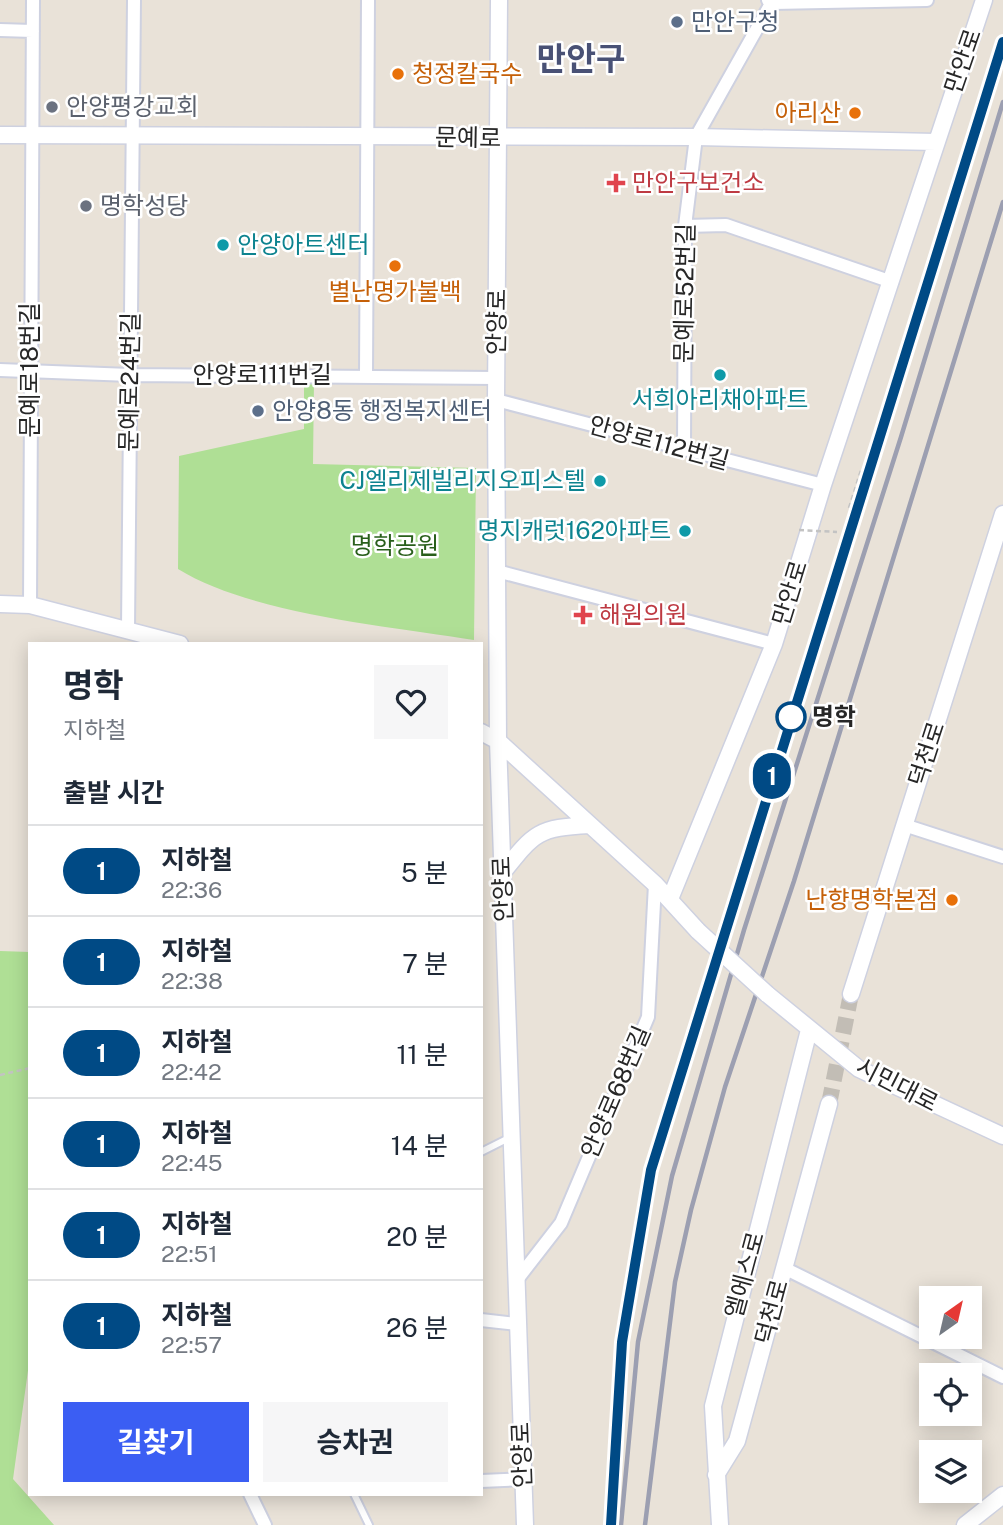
<!DOCTYPE html>
<html lang="ko">
<meta charset="utf-8">
<style>
body{margin:0;font-family:"Public Sans","Noto Sans KR",sans-serif;background:#f6f6f7;color:#1f2937;height:100vh;display:flex;flex-direction:column;font-size:26px;white-space:nowrap}
*{box-sizing:border-box;margin:0}
p{font-size:23px;color:#747a83}
.icon{flex:none;width:38px;height:38px;fill:none;stroke:currentColor;stroke-width:2;stroke-linecap:round;stroke-linejoin:round}
.map{position:relative;flex:1;overflow:hidden}
.drawer{position:absolute;left:28px;top:642px;width:455px;height:854px;display:flex;flex-direction:column;background:#fff;border-radius:0px;box-shadow:0 4px 18px #0003}
.drawer>*{flex:none}
.badge{padding:0 14px;border-radius:23px;font-size:24px;line-height:46px}
.needle{width:46px;rotate:34deg}
.buttons{position:absolute;left:919px;top:1286px;display:grid;gap:14px}
.buttons a{display:grid;place-items:center;width:63px;height:63px;border-radius:0px;background:#fff;box-shadow:0 4px 18px #0003;font-size:35px}
.map>.badge{position:absolute;translate:-50% -50%;box-shadow:0 0 0 4px #fff}
h2{padding:0 35px;font-size:26px;line-height:63px}
.round{display:grid;place-items:center;flex:none;width:74px;height:74px;border-radius:0px;background:#f6f6f7}
.head{display:flex;align-items:center;justify-content:space-between;height:119px;padding:0 35px}
h1{font-size:33px;font-weight:700;line-height:52px}
.button{display:flex;gap:14px;margin-top:auto;padding:14px 35px}
.button a{flex:1;height:80px;border-radius:0px;background:#3b5ef3;color:#fff;font-size:28px;font-weight:700;line-height:80px;text-align:center}
.button a+a{background:#f6f6f7;color:#1f2937}
ul{padding:0;list-style:none}
li{display:flex;align-items:center;gap:21px;height:91px;padding:0 35px;border-top:2px solid #e0e1e3}
li div{flex:1}
li b{display:block;font-size:26px}
li em{font-style:normal}
li .badge{min-width:77px;font-weight:700;text-align:center}
.map>svg:first-child{display:block}
.green{fill:#afdf95}
.lines{fill:none;stroke-linecap:round;stroke-linejoin:round}
.tertiary-tunnel{stroke:#c2bdb5;stroke-width:16;stroke-dasharray:16 8;stroke-linecap:butt}
.service-casing{stroke:#ced1e0;stroke-width:10}
.minor-casing{stroke:#ced1e0;stroke-width:16}
.tertiary-casing{stroke:#ced1e0;stroke-width:19}
.path{stroke:#c3c3c3;stroke-width:2.5;stroke-dasharray:5 3.5;stroke-linecap:butt}
.service{stroke:#fff;stroke-width:6}
.minor{stroke:#fff;stroke-width:12}
.tertiary{stroke:#fff;stroke-width:16}
.rail{stroke:#9c9fb1;stroke-width:4.5}
.tertiary-bridge-casing{stroke:#ced1e0;stroke-width:19;stroke-linecap:butt}
.path-bridge{stroke:#c3c3c3;stroke-width:2.5;stroke-dasharray:5 3.5;stroke-linecap:butt}
.tertiary-bridge{stroke:#fff;stroke-width:16}
.line-casing{stroke:#fff;stroke-width:16}
.line{stroke:#004a85;stroke-width:10}
.service-dot{fill:#5c6f8a;stroke:#fff;stroke-width:2.5}
.food-dot{fill:#e8710a;stroke:#fff;stroke-width:2.5}
.worship-dot{fill:#6b7280;stroke:#fff;stroke-width:2.5}
.health-dot{fill:#e0444e;stroke:#fff;stroke-width:2.5}
.culture-dot{fill:#0f9aa8;stroke:#fff;stroke-width:2.5}
.stop-dot{fill:#fff;stroke:#004a85;stroke-width:3.5}
.labels{text-anchor:middle;stroke-width:5;stroke-linejoin:round;paint-order:stroke}
.service-label{font-size:24px;fill:#4e5e75;stroke:#fff;text-anchor:start}
.street-label{font-size:24px;fill:#272727;stroke:#fff}
.food-label{font-size:24px;fill:#c56008;stroke:#fff;text-anchor:end}
.worship-label{font-size:24px;fill:#5b616d;stroke:#fff;text-anchor:start}
.health-label{font-size:24px;fill:#be3a42;stroke:#fff;text-anchor:start}
.culture-label{font-size:24px;fill:#0d838f;stroke:#fff;text-anchor:end}
.park-label{font-size:24px;fill:#295f1b;stroke:#fff}
.stop-label{font-size:24px;font-weight:bold;fill:#272727;stroke:#fff;text-anchor:start}
.district-label{font-size:32px;font-weight:bold;fill:#495175;stroke:#fff}
</style>
<div class="map">
<svg width="1003" height="1525" viewBox="0 0 1003 1525">
<rect width="100%" height="100%" fill="#e9e2d8"/>
<path class="green" d="M 304,379 L 314,380 L 313,464 L 476,468 L 474,640 C 387,626 251,614 178,569 L 179,456 L 304,429 Z
M 0,951 L 30,952 L 30,1356 L 13,1479 L 54,1525 L 0,1525 Z"/>
<g class="lines">
<path class="tertiary-tunnel" d="M 829,1104 L 851,994"/>
<defs>
<path id="service" d="M 481,1152 L 511,1137
M 354,1494 L 369,1525"/>
<path id="minor" d="M 768,0 L 773,3 L 927,0
M 0,30 L 33,31
M 685,226 L 726,225 L 892,282
M 0,370 L 130,375 L 496,378
M 366,376 L 368,0
M 496,400 L 823,485
M 684,450 L 685,226 L 696,137 L 773,0
M 497,571 L 774,644
M 30,605 L 33,0
M 128,629 L 134,0
M 904,825 L 1003,857
M 784,1268 L 1003,1377
M 516,1281 L 561,1223 L 648,1017 L 655,884
M 481,1320 L 516,1324
M 481,1481 L 524,1479
M 250,1494 L 265,1525"/>
<path id="tertiary" d="M 499,0 L 496,400 L 498,741 L 525,1525
M 0,135 L 696,137 L 936,142
M 0,604 L 30,605 L 180,644
M 481,732 L 498,741 L 655,884 L 698,931
M 503,872 C 535,832 538,828 590,825
M 670,899 L 774,644 L 823,485 L 984,0
M 767,994 L 859,1069 L 1003,1136
M 851,994 L 1003,514
M 716,1475 L 737,1441 L 829,1104
M 720,1525 L 713,1406 L 809,1030
M 965,1525 L 1003,1495"/>
</defs>
<use href="#service" class="service-casing"/>
<use href="#minor" class="minor-casing"/>
<use href="#tertiary" class="tertiary-casing"/>
<path class="path" d="M 849,508 L 861,470
M 0,1075 L 30,1068"/>
<use href="#service" class="service"/>
<use href="#minor" class="minor"/>
<use href="#tertiary" class="tertiary"/>
<path class="rail" d="M 611,1525 L 622,1342 L 651,1170 L 1003,41
M 621,1525 L 638,1342 L 672,1176 L 744,930 L 901,437 L 1003,102
M 645,1525 L 675,1282 L 691,1210 L 725,1087 L 794,881 L 1003,202"/>
<defs>
<path id="tertiary-bridge" d="M 698,931 L 767,994"/>
</defs>
<use href="#tertiary-bridge" class="tertiary-bridge-casing"/>
<path class="path-bridge" d="M 799,530 L 837,532"/>
<use href="#tertiary-bridge" class="tertiary-bridge"/>
</g>
<g class="lines">
<defs>
<path id="line" d="M 611,1525 L 622,1342 L 651,1170 L 1003,42"/>
</defs>
<use href="#line" class="line-casing"/>
<use href="#line" class="line"/>
</g>
<g class="service-dot">
<circle cx="677" cy="22" r="7"/>
<circle cx="258" cy="411" r="7"/>
</g>
<g class="food-dot">
<circle cx="398" cy="74" r="7"/>
<circle cx="855" cy="113" r="7"/>
<circle cx="395" cy="266" r="7"/>
<circle cx="952" cy="900" r="7"/>
</g>
<g class="worship-dot">
<circle cx="52" cy="107" r="7"/>
<circle cx="86" cy="206" r="7"/>
</g>
<g class="health-dot">
<path d="M612.5 172.5h7v7h7v7h-7v7h-7v-7h-7v-7h7z"/>
<path d="M579.5 604.5h7v7h7v7h-7v7h-7v-7h-7v-7h7z"/>
</g>
<g class="culture-dot">
<circle cx="223" cy="245" r="7"/>
<circle cx="720" cy="375" r="7"/>
<circle cx="600" cy="481" r="7"/>
<circle cx="685" cy="531" r="7"/>
</g>
<circle class="stop-dot" cx="791" cy="717" r="14"/>
<g class="labels">
<g class="service-label">
<text x="691" y="30">만안구청</text>
<text x="272" y="419">안양8동 행정복지센터</text>
</g>
<g class="street-label">
<text transform="translate(963 61) rotate(-71)" y="8">만안로</text>
<text transform="translate(468 138) rotate(1)" y="8">문예로</text>
<text transform="translate(685 293) rotate(-89)" y="8">문예로52번길</text>
<text transform="translate(497 322) rotate(-89)" y="8">안양로</text>
<text transform="translate(30 370) rotate(-90)" y="8">문예로18번길</text>
<text x="262" y="383">안양로111번길</text>
<text transform="translate(130 382) rotate(-89)" y="8">문예로24번길</text>
<text transform="translate(659 443) rotate(15)" y="8">안양로112번길</text>
<text transform="translate(790 593) rotate(-73)" y="8">만안로</text>
<text transform="translate(927 754) rotate(-72)" y="8">덕천로</text>
<text transform="translate(503 889) rotate(-92)" y="8">안양로</text>
<text transform="translate(897 1085) rotate(27)" y="8">시민대로</text>
<text transform="translate(616 1092) rotate(-67)" y="8">안양로68번길</text>
<text transform="translate(745 1275) rotate(-75)" y="8">엘에스로</text>
<text transform="translate(772 1312) rotate(-75)" y="8">덕천로</text>
<text transform="translate(522 1455) rotate(-92)" y="8">안양로</text>
</g>
<g class="food-label">
<text x="412" y="82" text-anchor="start">청정칼국수</text>
<text x="841" y="121">아리산</text>
<text x="395" y="300" text-anchor="middle">별난명가불백</text>
<text x="938" y="908">난향명학본점</text>
</g>
<g class="worship-label">
<text x="66" y="115">안양평강교회</text>
<text x="100" y="214">명학성당</text>
</g>
<g class="health-label">
<text x="632" y="191">만안구보건소</text>
<text x="599" y="623">해원의원</text>
</g>
<g class="culture-label">
<text x="237" y="253" text-anchor="start">안양아트센터</text>
<text x="720" y="408" text-anchor="middle">서희아리채아파트</text>
<text x="586" y="489">CJ엘리제빌리지오피스텔</text>
<text x="671" y="539">명지캐럿162아파트</text>
</g>
<g class="park-label">
<text x="395" y="554">명학공원</text>
</g>
<g class="stop-label">
<text x="812" y="725">명학</text>
</g>
<g class="district-label">
<text x="581" y="70">만안구</text>
</g>
</g>
</svg>
<div class="buttons">
<a><svg class="needle" viewBox="-14 -14 28 28"><path d="M0-13l5 13h-10z" fill="#e53935"/><path d="M0 13l5-13h-10z" fill="#747a83"/></svg></a>
<a><svg class="icon" aria-label="locate" viewBox="0 0 24 24"><circle cx="12" cy="12" r="6"/><path d="M12 2v4M12 18v4M2 12h4M18 12h4"/></svg></a>
<a><svg class="icon" aria-label="layers" viewBox="0 0 24 24"><path d="M12 4l9 5-9 5-9-5zM3 14l9 5 9-5"/></svg></a>
</div>
<b class="badge" style="left:772px;top:776px;background:#004a85;color:#fff">1</b>
<section class="drawer">
<div class="head"><div><h1>명학</h1><p>지하철</p></div><a class="round"><svg class="icon" aria-label="heart" viewBox="0 0 24 24"><path d="M12 20l-8-8c-3-5 5-10 8-4 3-6 11-1 8 4z"/></svg></a></div>
<h2>출발 시간</h2>
<ul>
<li><span class="badge" style="background:#004a85;color:#fff">1</span><div><b>지하철</b><p>22:36</p></div><em>5 분</em></li>
<li><span class="badge" style="background:#004a85;color:#fff">1</span><div><b>지하철</b><p>22:38</p></div><em>7 분</em></li>
<li><span class="badge" style="background:#004a85;color:#fff">1</span><div><b>지하철</b><p>22:42</p></div><em>11 분</em></li>
<li><span class="badge" style="background:#004a85;color:#fff">1</span><div><b>지하철</b><p>22:45</p></div><em>14 분</em></li>
<li><span class="badge" style="background:#004a85;color:#fff">1</span><div><b>지하철</b><p>22:51</p></div><em>20 분</em></li>
<li><span class="badge" style="background:#004a85;color:#fff">1</span><div><b>지하철</b><p>22:57</p></div><em>26 분</em></li>
</ul>
<div class="button"><a>길찾기</a><a>승차권</a></div>
</section>
</div>
